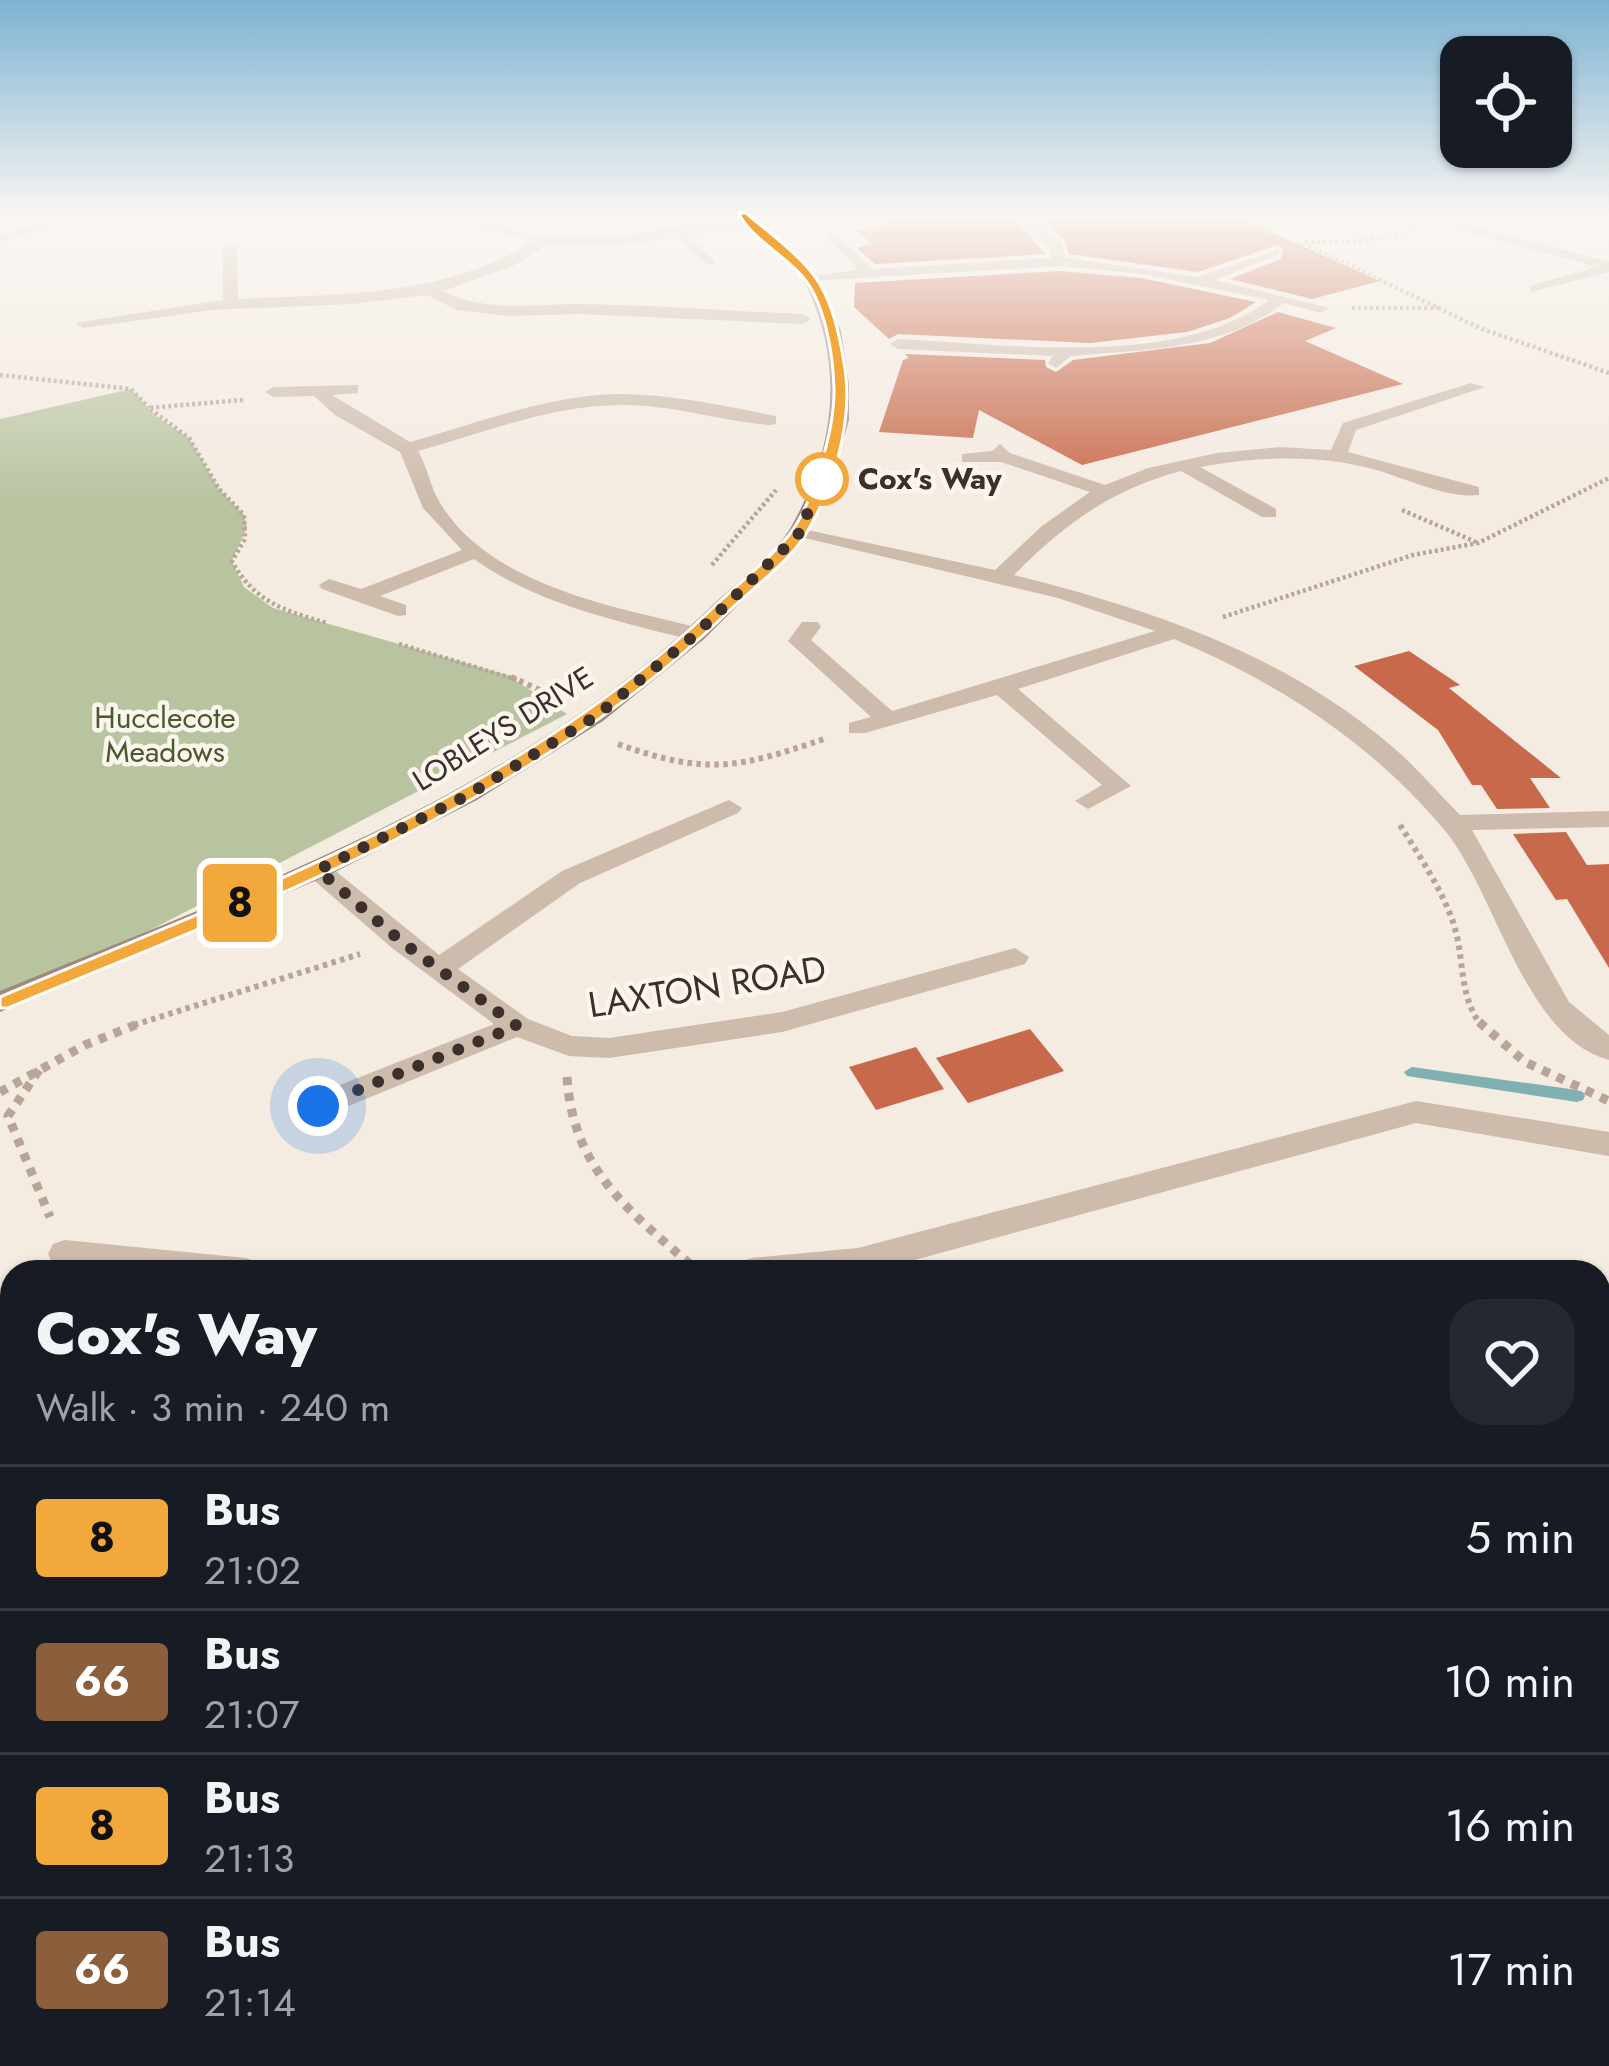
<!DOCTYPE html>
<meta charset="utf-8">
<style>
body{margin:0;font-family:Jost,sans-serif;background:#242831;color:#f1f3f6;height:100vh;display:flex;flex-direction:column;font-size:45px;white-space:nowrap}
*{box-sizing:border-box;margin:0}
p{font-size:39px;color:#9ea1a6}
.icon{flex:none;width:66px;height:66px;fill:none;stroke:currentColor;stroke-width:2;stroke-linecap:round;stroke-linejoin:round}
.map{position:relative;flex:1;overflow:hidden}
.drawer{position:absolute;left:0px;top:1260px;width:1611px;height:807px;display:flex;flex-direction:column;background:#171b24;border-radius:36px 36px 0 0;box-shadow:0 3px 9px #0004}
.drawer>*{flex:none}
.badge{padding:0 24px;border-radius:9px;font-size:42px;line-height:78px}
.controls{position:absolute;left:1440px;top:36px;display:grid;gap:24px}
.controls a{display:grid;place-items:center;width:132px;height:132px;border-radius:24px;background:#171b24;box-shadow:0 3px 9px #0004;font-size:60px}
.you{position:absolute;width:60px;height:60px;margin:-30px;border:9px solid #fff;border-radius:50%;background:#1a73e8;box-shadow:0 0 0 18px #1a73e833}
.map>.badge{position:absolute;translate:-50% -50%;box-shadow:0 0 0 6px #fff}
.round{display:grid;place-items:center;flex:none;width:126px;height:126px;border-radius:36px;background:#242831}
.head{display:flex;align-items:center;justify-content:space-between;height:204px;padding:0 36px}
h1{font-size:57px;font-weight:800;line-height:90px}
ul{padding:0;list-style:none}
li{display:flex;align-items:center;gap:36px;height:144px;padding:0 36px;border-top:3px solid #363941}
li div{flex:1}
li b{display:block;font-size:45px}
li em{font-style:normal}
li .badge{min-width:132px;font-weight:700;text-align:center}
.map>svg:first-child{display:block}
.green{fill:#b8c4a0}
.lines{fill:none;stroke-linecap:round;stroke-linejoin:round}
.stream{fill:#7fb0b2;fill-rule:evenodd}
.building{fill:#c8694b}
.path-far3{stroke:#b9a596;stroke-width:4.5;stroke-dasharray:3 3;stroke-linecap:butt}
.path-far2{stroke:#b9a596;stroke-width:6;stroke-dasharray:4.5 4.5;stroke-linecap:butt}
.path-far1{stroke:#b9a596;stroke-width:9;stroke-dasharray:8 8;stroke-linecap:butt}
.path{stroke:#b9a596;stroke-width:10;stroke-dasharray:9 9;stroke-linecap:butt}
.lane{fill:#cdbbac;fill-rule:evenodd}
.street{fill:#cdbbac;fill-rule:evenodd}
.secondary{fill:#a18a7d;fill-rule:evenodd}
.line{fill:#f2a83b;stroke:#fff;stroke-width:3}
.walk{stroke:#3b302b;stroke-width:12;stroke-dasharray:0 21.6}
.stop-dot{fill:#fff;stroke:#f2a83b;stroke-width:6}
.labels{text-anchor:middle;stroke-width:9;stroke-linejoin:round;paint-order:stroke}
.far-stop-label{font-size:30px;font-weight:bold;fill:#3b302b;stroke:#fbf5ee;text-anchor:start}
.far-park-label{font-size:30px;fill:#4a5a2e;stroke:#fbf5ee}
.far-street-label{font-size:30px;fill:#3b302b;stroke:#fbf5ee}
.street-label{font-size:36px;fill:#3b302b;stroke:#fbf5ee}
</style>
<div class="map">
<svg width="1609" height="2066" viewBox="0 0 1609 2066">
<rect width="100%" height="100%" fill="#f4ebe1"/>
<path class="green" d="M 131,389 L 156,416 L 189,438 L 219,489 L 244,515 L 247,527 L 232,561 L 244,587 L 273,608 L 507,675 L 567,714 L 33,991 L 0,1002 L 0,419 Z"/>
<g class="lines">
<path class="stream" d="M 1412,1067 L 1577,1090 L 1583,1092 L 1585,1096 L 1583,1100 L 1577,1102 L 1407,1076 L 1404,1072 Z"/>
</g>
<path class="building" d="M 934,215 L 1010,215 L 1046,254 L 875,264 L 857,248 L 873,244 L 855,231 L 888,226 L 881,221 Z
M 1036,215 L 1233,215 L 1380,281 L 1312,299 L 1230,279 L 1281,259 L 1283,249 L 1278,245 L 1198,272 L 1069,254 L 1064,239 Z
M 1060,271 L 1141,278 L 1256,302 L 1230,318 L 1187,332 L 1090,343 L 898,334 L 889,339 L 854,307 L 855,283 Z
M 1278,312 L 1336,328 L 1305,341 L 1403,384 L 1082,465 L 979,410 L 973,438 L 879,432 L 903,360 L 909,358 L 905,354 L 1045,360 L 1046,367 L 1056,372 L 1073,360 L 1210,343 Z
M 1409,651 L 1460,685 L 1449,688 L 1561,778 L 1530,778 L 1550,808 L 1497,809 L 1481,785 L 1472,785 L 1438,730 L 1354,666 Z
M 1566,832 L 1587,865 L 1609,864 L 1609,968 L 1567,899 L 1556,900 L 1513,834 Z
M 1030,1029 L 1064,1071 L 968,1103 L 936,1058 Z
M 916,1047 L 944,1089 L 876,1110 L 849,1067 Z"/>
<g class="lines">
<path class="path-far3" d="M 1235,215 L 1262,226
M 1305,242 L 1361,241 L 1415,230
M 1303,243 L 1482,329 L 1609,373
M 1352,308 L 1439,308
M 0,375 L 131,389 L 149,408
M 243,400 L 149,408 L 189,438 L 219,489 L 244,515 L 245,539 L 232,561 C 254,602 285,611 327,623
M 1402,510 L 1476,542
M 712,565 L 776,490
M 1223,617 L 1413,555 L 1478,543 L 1609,478
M 399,644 L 518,680"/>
<path class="path-far2" d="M 511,677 L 555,697
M 618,744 C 707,776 739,768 827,738
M 1400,825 C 1420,857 1442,889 1454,925 C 1465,960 1458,994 1481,1025
M 134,1025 L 360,954"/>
<path class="path-far1" d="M 1479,1022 L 1525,1062 L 1609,1101
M 39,1070 L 8,1116 L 50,1217
M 567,1077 C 573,1172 632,1213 699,1272
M 0,1092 L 85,1045 L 143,1022"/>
<path class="path" d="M 0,2057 L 3,2066
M 1259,2066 L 1260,2055"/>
<path class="lane" d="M 675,231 L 681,231 L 714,260 L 714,264 L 706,264 L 675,235 Z"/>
<path class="street" d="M 69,215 L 90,215 L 0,242 L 0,234 Z
M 442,215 C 478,214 509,233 544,237 C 615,246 684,216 753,220 L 748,227 L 620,245 L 546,245 L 513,266 L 443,291 C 486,313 532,304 579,304 C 654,305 729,311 803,314 L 811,319 L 803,324 L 580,314 L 507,316 L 457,310 L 427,295 L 352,304 L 212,310 L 83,328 L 75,323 L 223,300 L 223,248 L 230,244 L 237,248 L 238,299 C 341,294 441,298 532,242 Z
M 1014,215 L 1029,215 L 1061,242 L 1066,258 L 1198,277 L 1279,249 L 1279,255 L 1215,280 L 1329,308 L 1321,313 L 1284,303 C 1223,350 1144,350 1071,356 L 1056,368 L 1048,363 L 1053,356 L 898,349 L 890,344 L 898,339 C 1006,344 1178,369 1269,300 L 1142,274 L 1060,266 L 810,281 L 803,277 L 858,270 L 824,233 L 831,229 L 873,269 L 1052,258 L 1049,246 Z
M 1469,215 L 1494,215 L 1463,224 L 1609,262 L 1609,272 L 1530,292 L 1530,286 L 1596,267 L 1439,224 Z
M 1471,383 L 1485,387 L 1356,430 L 1348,452 L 1479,487 L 1479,495 C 1445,499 1402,476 1369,468 C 1314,454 1256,457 1200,467 L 1276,509 L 1276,517 L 1262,517 L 1181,471 C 1112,489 1063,525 1014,575 C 1150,609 1287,655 1395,749 C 1418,769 1438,793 1460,815 L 1609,811 L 1609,827 L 1472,830 L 1569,1002 L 1609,1035 L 1609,1060 C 1522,1036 1497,891 1442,827 C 1369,741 1277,682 1174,639 L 1018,689 L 1131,786 L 1088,809 L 1075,801 L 1102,785 L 997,695 L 865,733 L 849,733 L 849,723 L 871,717 L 788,641 L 802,622 L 818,622 L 821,627 L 811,640 L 892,711 L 1155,631 L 1058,598 L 788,534 L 798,528 L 995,570 L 1042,526 L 1090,492 L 1001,462 L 962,462 L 962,454 L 992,451 L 1000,444 L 1010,453 L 1105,485 L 1148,468 L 1217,453 L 1281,447 L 1331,450 L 1343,423 Z
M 358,385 L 358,393 L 332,395 L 410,442 C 478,423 548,395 619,394 C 670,394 726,406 776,416 L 776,424 L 770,425 C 720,421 671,404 620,405 C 552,405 483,433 418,451 C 428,468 430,487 440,503 C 491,587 617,607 704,629 L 704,639 L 696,641 C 621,622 538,605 474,559 L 380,596 L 406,605 L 406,615 L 398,616 L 322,589 L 319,585 L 329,579 L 361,589 L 462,550 L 423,508 L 400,452 L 335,415 L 314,396 L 273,397 L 265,392 L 273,387 Z
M 729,800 L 742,808 L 738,813 L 580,883 L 458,969 L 528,1019 L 572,1036 L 609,1038 L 782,1012 L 1015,948 L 1029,957 L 1025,964 L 782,1032 L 609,1058 L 569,1056 L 517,1037 L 329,1114 L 307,1114 L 302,1106 L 307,1098 L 494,1024 L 392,948 L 309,876 L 305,870 L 309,864 L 327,864 L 439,955 L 562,871 Z
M 1416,1101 L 1609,1132 L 1609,1156 L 1416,1123 L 871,1272 L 735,1272 L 740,1262 L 752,1258 L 858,1248 Z
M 65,1240 L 246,1258 L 258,1262 L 263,1272 L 65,1268 L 53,1264 L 48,1254 L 53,1244 Z
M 1599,1606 L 1609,1610 L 1609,1650 L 1599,1646 Z
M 1159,2055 L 1209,2055 L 1211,2066 L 1159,2066 Z"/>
<path class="secondary" d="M 735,215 L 750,215 L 815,274 L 841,331 L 849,385 L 849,420 L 834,473 L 805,538 L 704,639 L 603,721 L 477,800 L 327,876 L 0,1012 L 0,991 C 250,888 516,796 714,604 C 738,581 775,556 791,527 C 835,450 845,365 806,285 C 793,258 756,237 735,215 Z"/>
</g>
<linearGradient id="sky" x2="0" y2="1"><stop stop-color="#7eb2d2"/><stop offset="0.43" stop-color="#faf6f2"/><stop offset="1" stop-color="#faf6f2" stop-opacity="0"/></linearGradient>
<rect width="1609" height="504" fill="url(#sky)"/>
<path class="line" d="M 739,213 L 746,213 C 768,232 795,251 813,274 C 833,299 840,338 845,368 C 853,422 834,487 806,534 C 789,562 753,588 729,611 C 529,807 261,902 8,1008 L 0,1008 L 0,997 C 247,892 515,799 717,604 C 740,582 769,560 789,535 C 814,502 835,428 834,388 C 833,354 825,302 802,276 C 784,255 748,236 739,213 Z"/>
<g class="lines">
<path class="walk" d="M 318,1106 L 517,1026 L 402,942 L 318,870 L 468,795 L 596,716 L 696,634 L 798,535 L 825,473 L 822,479"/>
</g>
<circle class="stop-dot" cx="822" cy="479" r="24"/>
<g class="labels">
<g class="far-stop-label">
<text x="858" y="489">Cox's Way</text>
</g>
<g class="far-park-label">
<text x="165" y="728">Hucclecote<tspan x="165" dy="34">Meadows</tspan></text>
</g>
<g class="far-street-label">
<text transform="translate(503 729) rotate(-32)" y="10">LOBLEYS DRIVE</text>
</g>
<g class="street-label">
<text transform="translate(707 986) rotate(-9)" y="13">LAXTON ROAD</text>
</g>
</g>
</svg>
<div class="controls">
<a><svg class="icon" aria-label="locate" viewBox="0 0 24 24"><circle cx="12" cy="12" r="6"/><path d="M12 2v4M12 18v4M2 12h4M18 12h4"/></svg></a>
</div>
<div class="you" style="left:318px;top:1106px"></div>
<b class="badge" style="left:240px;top:903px;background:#f2a83b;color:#111">8</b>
<section class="drawer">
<div class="head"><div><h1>Cox's Way</h1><p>Walk · 3 min · 240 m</p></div><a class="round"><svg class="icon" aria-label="heart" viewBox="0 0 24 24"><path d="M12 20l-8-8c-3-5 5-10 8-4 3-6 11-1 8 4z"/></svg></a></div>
<ul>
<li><span class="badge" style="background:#f2a83b;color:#111">8</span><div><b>Bus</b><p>21:02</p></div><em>5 min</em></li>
<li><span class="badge" style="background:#8b5e3c;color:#fff">66</span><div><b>Bus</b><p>21:07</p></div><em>10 min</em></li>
<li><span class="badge" style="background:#f2a83b;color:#111">8</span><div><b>Bus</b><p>21:13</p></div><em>16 min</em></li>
<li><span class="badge" style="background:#8b5e3c;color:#fff">66</span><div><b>Bus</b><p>21:14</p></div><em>17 min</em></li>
</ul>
</section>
</div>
